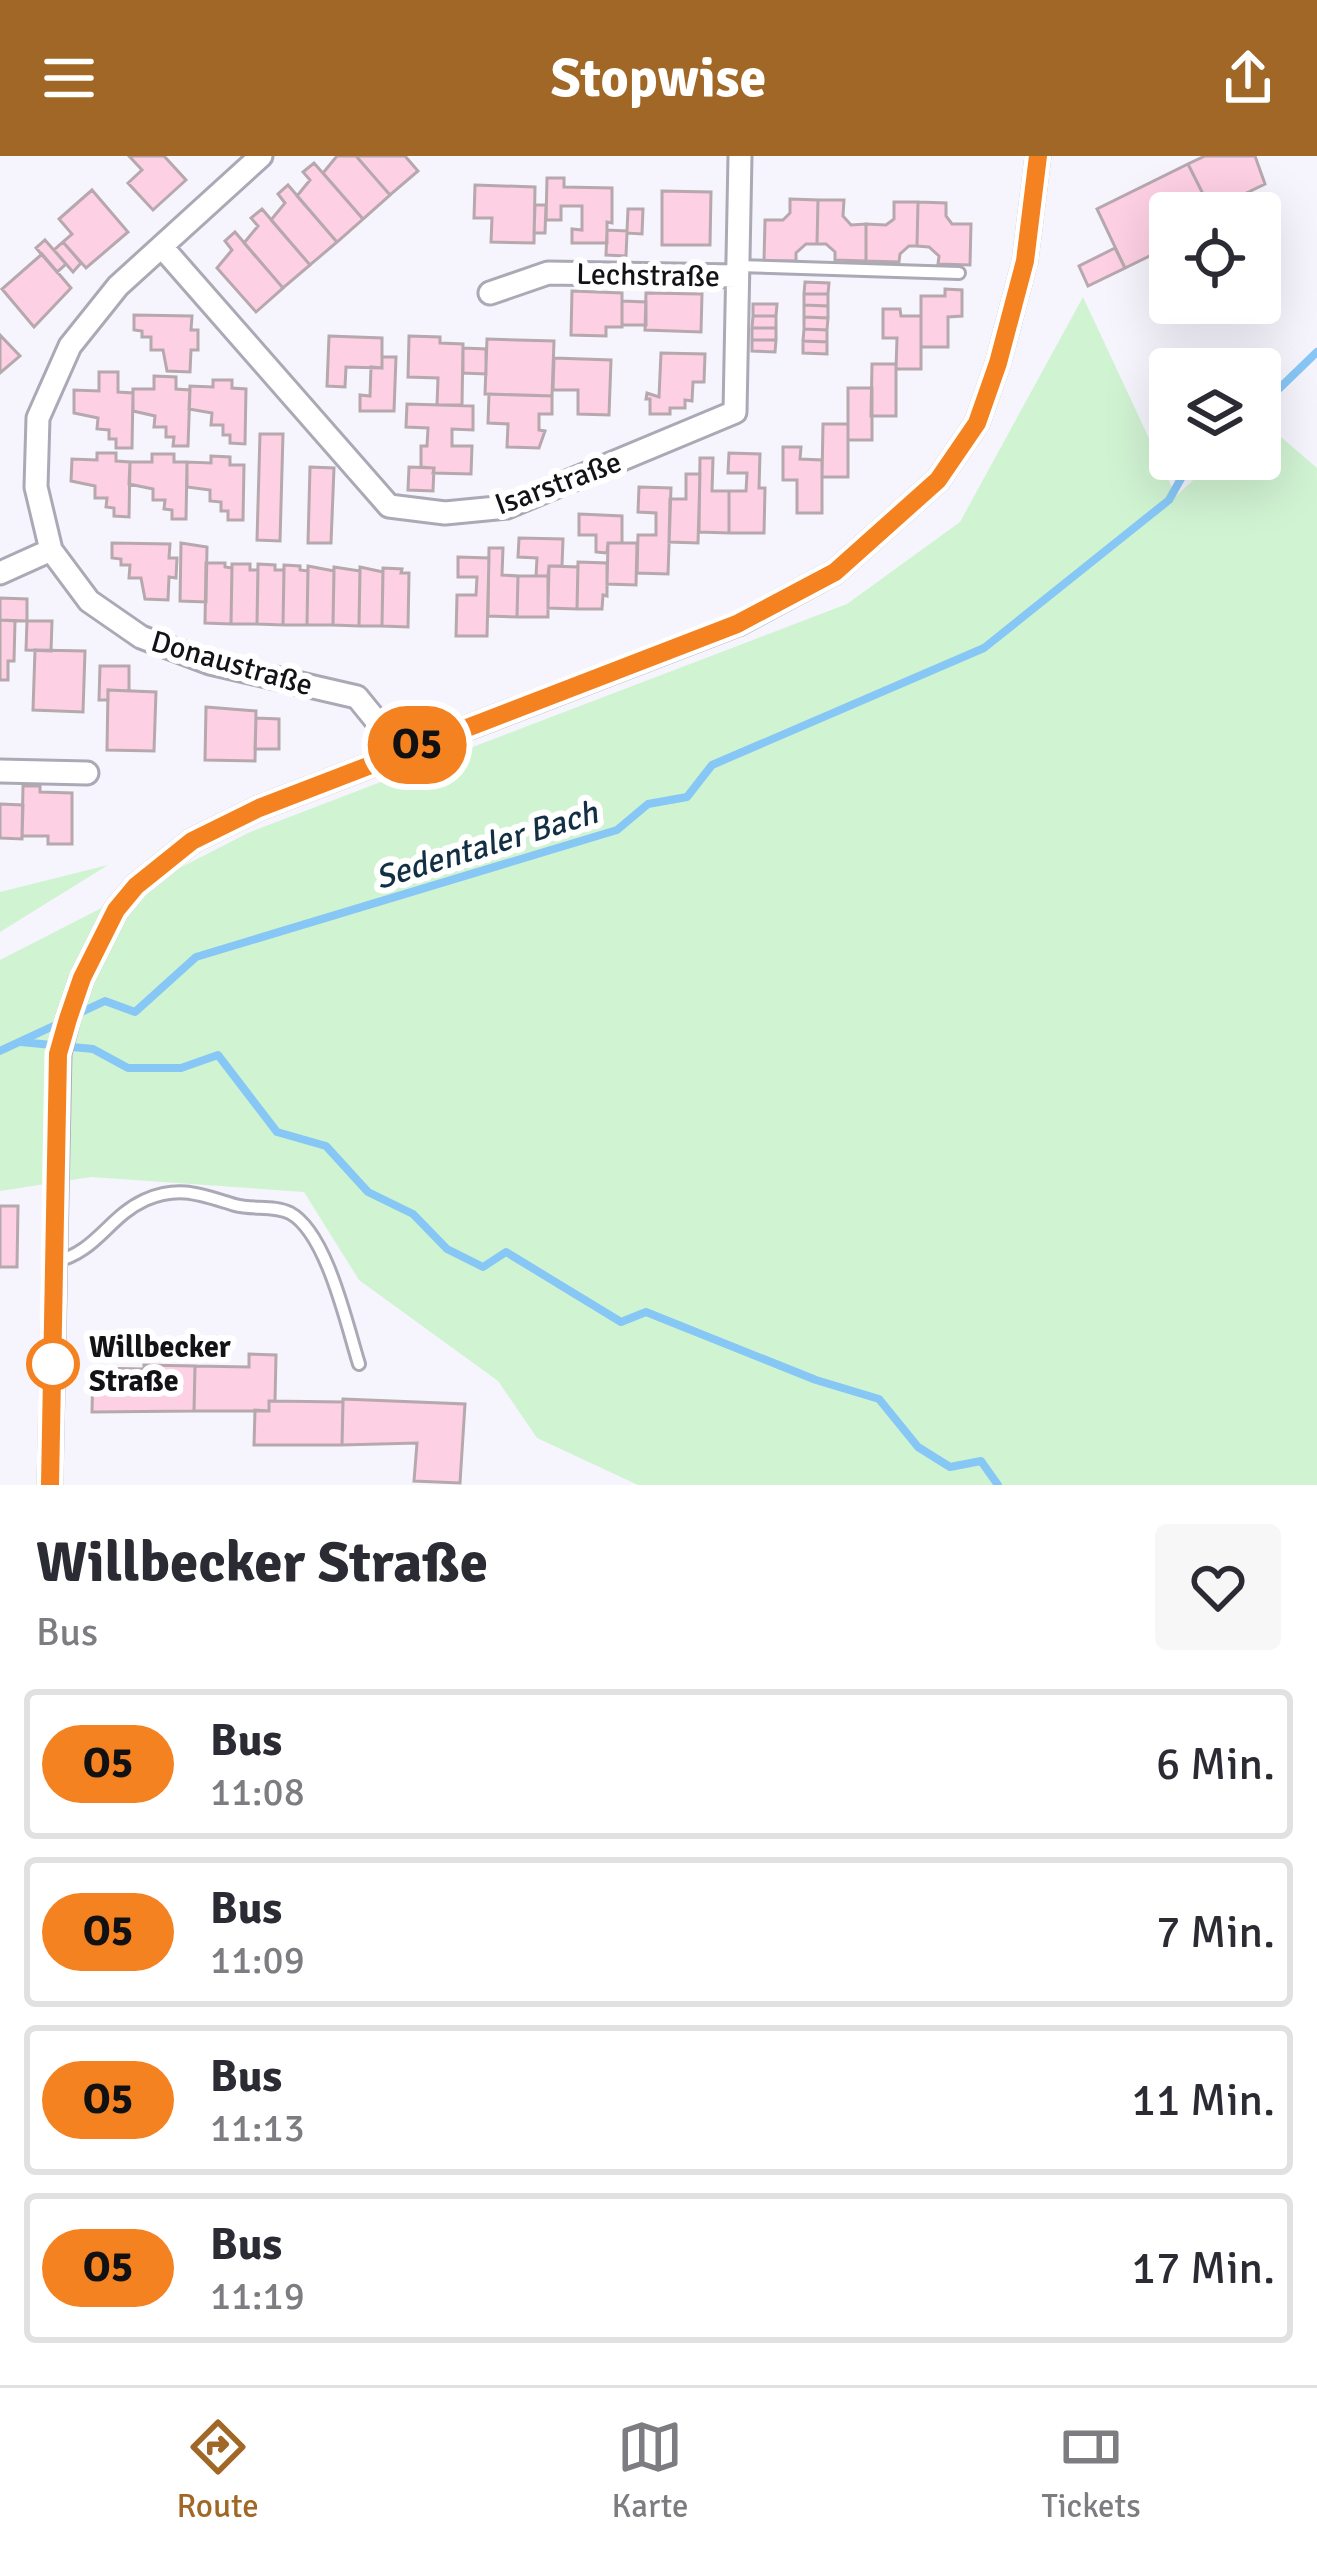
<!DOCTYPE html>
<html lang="de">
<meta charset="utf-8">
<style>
body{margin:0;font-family:Signika,sans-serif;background:#f7f7f7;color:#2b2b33;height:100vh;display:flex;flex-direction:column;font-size:45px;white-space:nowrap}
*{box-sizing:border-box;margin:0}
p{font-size:39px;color:#7c7c81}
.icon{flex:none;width:66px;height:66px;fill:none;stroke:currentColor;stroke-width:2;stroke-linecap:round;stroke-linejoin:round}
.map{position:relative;height:1329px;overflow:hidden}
.drawer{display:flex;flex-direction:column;background:#fff;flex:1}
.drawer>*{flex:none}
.badge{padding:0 24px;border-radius:39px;font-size:42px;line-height:78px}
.controls{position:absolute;left:1149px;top:36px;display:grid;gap:24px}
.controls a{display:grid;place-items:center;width:132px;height:132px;border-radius:12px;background:#fff;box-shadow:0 12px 48px #0002;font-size:60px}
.map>.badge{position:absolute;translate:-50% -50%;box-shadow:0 0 0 6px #fff}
.round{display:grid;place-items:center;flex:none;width:126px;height:126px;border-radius:12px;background:#f7f7f7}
.summary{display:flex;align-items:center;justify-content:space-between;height:204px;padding:0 36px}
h1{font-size:57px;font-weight:700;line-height:90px}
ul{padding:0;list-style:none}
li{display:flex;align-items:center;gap:36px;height:150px;margin:0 24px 18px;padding:0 12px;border:6px solid #e1e1e2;border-radius:12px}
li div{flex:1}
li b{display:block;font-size:45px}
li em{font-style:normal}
li .badge{min-width:132px;font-weight:700;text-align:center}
header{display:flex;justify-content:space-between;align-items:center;height:156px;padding:0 36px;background:#a06726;color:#fff;font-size:54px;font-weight:700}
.tabs{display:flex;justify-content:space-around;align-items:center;height:168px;border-top:3px solid #e1e1e2;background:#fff;font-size:33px;color:#7c7c81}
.tabs a{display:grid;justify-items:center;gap:6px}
.tabs .on{color:#a06726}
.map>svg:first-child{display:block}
.green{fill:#d0f3d2}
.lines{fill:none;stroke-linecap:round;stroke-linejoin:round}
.stream{stroke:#87c7f6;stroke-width:8}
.building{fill:#fdd0e3;stroke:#b6a8ad;stroke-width:3}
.service-casing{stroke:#aaa9b5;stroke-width:16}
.minor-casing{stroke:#aaa9b5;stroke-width:27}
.service{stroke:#fff;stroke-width:10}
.minor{stroke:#fff;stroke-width:21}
.line-casing{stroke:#fff;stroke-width:27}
.line{stroke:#f58220;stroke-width:18}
.stop-dot{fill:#fff;stroke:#f58220;stroke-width:6}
.labels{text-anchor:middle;stroke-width:12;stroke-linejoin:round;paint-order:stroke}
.street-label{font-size:30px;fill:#131216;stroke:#fff}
.stop-label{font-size:30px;font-weight:bold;fill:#131216;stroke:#fff;text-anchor:start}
.water-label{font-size:33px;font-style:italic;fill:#132f43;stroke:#fff}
</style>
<header><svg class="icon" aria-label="menu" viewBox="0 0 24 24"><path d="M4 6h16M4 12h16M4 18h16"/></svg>Stopwise<svg class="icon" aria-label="share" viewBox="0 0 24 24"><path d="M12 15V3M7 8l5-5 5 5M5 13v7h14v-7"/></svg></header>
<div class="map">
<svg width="1317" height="1329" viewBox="0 0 1317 1329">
<rect width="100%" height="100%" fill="#f6f5fd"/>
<path class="green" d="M 1083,141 L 1176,340 L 1216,303 L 1260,303 L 1260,263 L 1317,312 L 1317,1329 L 638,1329 L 537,1282 L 498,1225 L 359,1124 L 304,1036 L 91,1021 L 0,1035 L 0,804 L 250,676 L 847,448 L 960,366 Z
M 108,709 L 0,776 L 0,736 Z"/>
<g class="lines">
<path class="stream" d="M 1260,251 L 1317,196
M 75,859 L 105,845 L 135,856 L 196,801 L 617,674 L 648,648 L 687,641 L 712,609 L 984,492 L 1169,344 L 1192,303
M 21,886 L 93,893 L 128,912 L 181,912 L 218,899 L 277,976 L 326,990 L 368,1036 L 413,1058 L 447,1093 L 483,1111 L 506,1096 L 621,1166 L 646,1156 L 816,1224 L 879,1243 L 918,1291 L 950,1311 L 981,1305 L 998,1329
M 0,895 L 62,866"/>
</g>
<path class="building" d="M 129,0 L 164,0 L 186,24 L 153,54 L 128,27 L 142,14 Z
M 337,0 L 356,0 L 390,39 L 363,63 L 323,17 Z
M 356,0 L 405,0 L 418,15 L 390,39 Z
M 1205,0 L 1255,0 L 1265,28 L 1211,54 L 1188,8 Z
M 314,7 L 363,63 L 337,86 L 297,40 L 310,24 L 303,16 Z
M 1188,8 L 1211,54 L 1170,57 L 1170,90 L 1125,112 L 1097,53 Z
M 547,22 L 564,22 L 564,31 L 612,32 L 612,67 L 607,66 L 607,87 L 572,87 L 572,73 L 582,74 L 582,50 L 561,50 L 561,64 L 546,64 Z
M 288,29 L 337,86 L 310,109 L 271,64 L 285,47 L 278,38 Z
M 475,29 L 535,31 L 534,87 L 491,86 L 492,62 L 474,62 Z
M 92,34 L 128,76 L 86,112 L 63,86 L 72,78 L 59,63 Z
M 662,35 L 711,36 L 710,89 L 662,89 Z
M 790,43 L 818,44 L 817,88 L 806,88 L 796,97 L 796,105 L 764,105 L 765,64 L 783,64 L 790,57 Z
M 818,44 L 844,44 L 843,60 L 851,69 L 866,68 L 866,105 L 835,104 L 835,96 L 826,88 L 817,88 Z
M 894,46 L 918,46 L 917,90 L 909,90 L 900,98 L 899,106 L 866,105 L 866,68 L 886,69 L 894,63 Z
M 918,46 L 946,47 L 946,60 L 952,68 L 971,68 L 970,109 L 938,108 L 939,100 L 929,91 L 917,90 Z
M 535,49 L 546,49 L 545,77 L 534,77 Z
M 262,53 L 310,109 L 283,132 L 244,87 L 258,70 L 251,62 Z
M 628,53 L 643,53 L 642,78 L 627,77 L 626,100 L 606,99 L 607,74 L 627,75 Z
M 235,76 L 283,132 L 256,156 L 217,112 L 232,94 L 225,85 Z
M 45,84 L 66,108 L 57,116 L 36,92 Z
M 63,86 L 81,107 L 73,116 L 54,94 Z
M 1115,92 L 1125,112 L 1088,130 L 1079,110 Z
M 42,98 L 71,132 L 34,171 L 2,133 Z
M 805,126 L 829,127 L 828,138 L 804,138 Z
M 945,133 L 962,134 L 962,160 L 948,161 L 948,191 L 921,191 L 921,140 L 945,140 Z
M 572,135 L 622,137 L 622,171 L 606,171 L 606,180 L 571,179 Z
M 646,137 L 702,138 L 701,176 L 645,174 Z
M 804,138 L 828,138 L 828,150 L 804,149 Z
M 622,145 L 646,146 L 646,169 L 622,169 Z
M 753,148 L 777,148 L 776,160 L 753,160 Z
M 804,149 L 828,150 L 828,162 L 804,161 Z
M 883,153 L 900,153 L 901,160 L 921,160 L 921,213 L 896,213 L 897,182 L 883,182 Z
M 134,159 L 192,160 L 191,174 L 198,174 L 198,194 L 191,194 L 190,216 L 167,215 L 163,194 L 151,194 L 151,181 L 142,181 L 142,175 L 134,174 Z
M 753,160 L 776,160 L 776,172 L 752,172 Z
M 804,161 L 828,162 L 827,174 L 804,173 Z
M 752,172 L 776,172 L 776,184 L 752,184 Z
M 804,173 L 827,174 L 827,186 L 803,185 Z
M 0,179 L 20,200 L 0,217 Z
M 329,180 L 382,182 L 382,212 L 346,211 L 345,231 L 327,230 Z
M 409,180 L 440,181 L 440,187 L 463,188 L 462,249 L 437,249 L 438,222 L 408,221 Z
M 487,183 L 554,185 L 552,240 L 485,238 Z
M 752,184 L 776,184 L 775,196 L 752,195 Z
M 803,185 L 827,186 L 827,198 L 803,197 Z
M 463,192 L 486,193 L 486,218 L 463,217 Z
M 661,197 L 705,198 L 704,226 L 693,226 L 692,245 L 685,244 L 685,252 L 670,252 L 670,258 L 650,258 L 650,243 L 646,243 L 647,237 L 659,241 Z
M 382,201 L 396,201 L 394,255 L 360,255 L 360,239 L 370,240 L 371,211 L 382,212 Z
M 554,202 L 611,204 L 609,259 L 578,258 L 578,234 L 553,234 Z
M 872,208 L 896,208 L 896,260 L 871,260 Z
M 99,216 L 118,216 L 118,236 L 133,237 L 132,292 L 116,292 L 116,283 L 109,283 L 109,274 L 97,273 L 98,262 L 74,257 L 74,234 L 99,235 Z
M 154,220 L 176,221 L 176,233 L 190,234 L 188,290 L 173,290 L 174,281 L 166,281 L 166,271 L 154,271 L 155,260 L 133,255 L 133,233 L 154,233 Z
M 213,224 L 232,224 L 232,232 L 246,233 L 245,288 L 230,287 L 230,279 L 223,279 L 223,269 L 211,269 L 212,257 L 189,253 L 190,230 L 213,231 Z
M 848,232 L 872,232 L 872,284 L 848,284 Z
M 489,238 L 552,240 L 552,258 L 539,258 L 539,274 L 545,275 L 539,292 L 507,291 L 508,268 L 488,267 Z
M 407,248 L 473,250 L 473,274 L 452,273 L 452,290 L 472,290 L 471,318 L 433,317 L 434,312 L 421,311 L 421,290 L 427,290 L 428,272 L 406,271 Z
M 823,268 L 848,268 L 848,321 L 822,321 Z
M 260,278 L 283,278 L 280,385 L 257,384 Z
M 783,291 L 801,291 L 800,303 L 822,304 L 822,357 L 797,357 L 797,324 L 783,324 Z
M 97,297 L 116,297 L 116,305 L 130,306 L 129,361 L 114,360 L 114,352 L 106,351 L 107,342 L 95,342 L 95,330 L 71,325 L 72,303 L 97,304 Z
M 729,297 L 760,298 L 759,332 L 765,332 L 764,377 L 729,377 L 729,335 L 746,335 L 747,317 L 728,317 Z
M 152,298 L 174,298 L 174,306 L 187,306 L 186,363 L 172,363 L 172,354 L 164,353 L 165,344 L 153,344 L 153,333 L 129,328 L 130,306 L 152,306 Z
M 211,300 L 230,301 L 230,309 L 244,309 L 243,364 L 228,364 L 228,355 L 221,355 L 221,346 L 210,345 L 210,334 L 187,331 L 187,306 L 211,307 Z
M 700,302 L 713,302 L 712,335 L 729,335 L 729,377 L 699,376 Z
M 310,311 L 334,312 L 331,387 L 308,387 Z
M 409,311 L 434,312 L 433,335 L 408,334 Z
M 686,318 L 700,318 L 698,387 L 669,386 L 670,343 L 686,343 Z
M 639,331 L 671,332 L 668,418 L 637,417 L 638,379 L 656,379 L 656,357 L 638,356 Z
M 579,358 L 622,360 L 622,387 L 608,387 L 607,397 L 596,396 L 596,379 L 579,379 Z
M 519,382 L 563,383 L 562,410 L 549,410 L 548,420 L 536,420 L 537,402 L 518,401 Z
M 112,387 L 170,388 L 169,402 L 177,402 L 176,422 L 169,421 L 168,444 L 145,443 L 141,422 L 129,422 L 130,409 L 121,409 L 121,403 L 112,402 Z
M 181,387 L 207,391 L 206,446 L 180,445 Z
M 608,387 L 637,387 L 636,429 L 607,428 Z
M 489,392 L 503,392 L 502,419 L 518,420 L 517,461 L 488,460 Z
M 458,401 L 489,402 L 487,480 L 456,480 L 457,439 L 476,439 L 477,421 L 458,421 Z
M 578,406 L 607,407 L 607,440 L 603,439 L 602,453 L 577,453 Z
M 206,407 L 225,407 L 225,411 L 232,412 L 231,468 L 205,467 Z
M 232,408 L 250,408 L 250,414 L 258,414 L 257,468 L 231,468 Z
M 258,408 L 275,409 L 275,414 L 284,414 L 283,469 L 257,468 Z
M 284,409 L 300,410 L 300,414 L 308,415 L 307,469 L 283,469 Z
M 308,410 L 334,415 L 333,469 L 307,469 Z
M 549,410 L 578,411 L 577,453 L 548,452 Z
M 334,411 L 360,415 L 359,470 L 333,469 Z
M 360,411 L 383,416 L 382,470 L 359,470 Z
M 383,412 L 402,413 L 401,417 L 409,417 L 408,471 L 382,470 Z
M 518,420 L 548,420 L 548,461 L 517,461 Z
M 0,442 L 27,443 L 27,465 L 0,464 Z
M 0,464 L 15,465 L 14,505 L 8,505 L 8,524 L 0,524 Z
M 27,465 L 52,465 L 51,495 L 26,494 Z
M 35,494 L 85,495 L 83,556 L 33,554 Z
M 100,510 L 129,510 L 129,535 L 108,534 L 108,544 L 99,544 Z
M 108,534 L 156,536 L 154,595 L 107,594 Z
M 206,551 L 256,555 L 255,605 L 205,604 Z
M 256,562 L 279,563 L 279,593 L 255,593 Z
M 23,630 L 40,630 L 40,636 L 72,637 L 72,688 L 48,688 L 48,680 L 22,680 Z
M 0,648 L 23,649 L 22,683 L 0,682 Z
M 0,1050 L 18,1050 L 17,1111 L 0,1111 Z
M 249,1198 L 276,1199 L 275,1245 L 269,1245 L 269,1255 L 194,1255 L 195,1210 L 249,1211 Z
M 144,1209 L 195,1210 L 194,1255 L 92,1256 L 93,1212 L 144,1213 Z
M 343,1243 L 465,1248 L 460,1327 L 414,1325 L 417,1287 L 342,1289 Z
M 269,1245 L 343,1246 L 342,1289 L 254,1289 L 255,1254 L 269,1255 Z"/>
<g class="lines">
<defs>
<path id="service" d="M 737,110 L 959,117
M 54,1106 C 97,1096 108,1061 145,1044 C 180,1029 201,1039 235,1049 C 253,1054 274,1049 290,1057 C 327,1077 347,1170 359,1208"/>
<path id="minor" d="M 261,0 L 118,130 L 70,190 L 38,262 L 36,331 L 51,394 L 89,445 L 141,481 L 210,507 L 357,541 L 401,595
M 162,91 L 389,350 L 445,357 L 507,351 L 735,256 L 740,0
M 490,137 L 548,117 L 737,120
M 0,417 L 51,394
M 0,615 L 87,617
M 50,1329 L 59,898 L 68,863 L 82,822 L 116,754 L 136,730 L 192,685 L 259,652 L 738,468 L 835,416 L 938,324 L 977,267 L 998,207 L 1025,105 L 1038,0"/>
</defs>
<use href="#service" class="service-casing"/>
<use href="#minor" class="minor-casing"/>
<use href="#service" class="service"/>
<use href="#minor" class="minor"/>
</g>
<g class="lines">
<defs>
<path id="line" d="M 50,1329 L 58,898 L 68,863 L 82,822 L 116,754 L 136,730 L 192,685 L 259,652 L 737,468 L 835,416 L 938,324 L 977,267 L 998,207 L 1025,105 L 1038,0"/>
</defs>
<use href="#line" class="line-casing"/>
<use href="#line" class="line"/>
</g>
<circle class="stop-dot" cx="53" cy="1208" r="24"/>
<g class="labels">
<g class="street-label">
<text transform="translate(648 119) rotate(1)" y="10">Lechstraße</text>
<text transform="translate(558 327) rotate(-20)" y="10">Isarstraße</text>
<text transform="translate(232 507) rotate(16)" y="10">Donaustraße</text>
</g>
<g class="stop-label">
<text x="89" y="1201">Willbecker<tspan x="89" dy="34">Straße</tspan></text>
</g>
<g class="water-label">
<text transform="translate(486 688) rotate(-17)" y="12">Sedentaler Bach</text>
</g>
</g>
</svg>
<div class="controls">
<a><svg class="icon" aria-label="locate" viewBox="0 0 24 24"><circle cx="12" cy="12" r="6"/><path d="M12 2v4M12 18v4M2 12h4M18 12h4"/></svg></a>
<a><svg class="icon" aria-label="layers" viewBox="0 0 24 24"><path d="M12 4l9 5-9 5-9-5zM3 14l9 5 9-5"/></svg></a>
</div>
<b class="badge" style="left:417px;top:589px;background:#f58220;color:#111">O5</b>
</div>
<section class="drawer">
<div class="summary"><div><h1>Willbecker Straße</h1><p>Bus</p></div><a class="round"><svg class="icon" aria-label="heart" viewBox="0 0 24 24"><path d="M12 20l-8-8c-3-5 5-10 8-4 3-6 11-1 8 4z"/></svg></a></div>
<ul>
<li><span class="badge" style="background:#f58220;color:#111">O5</span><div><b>Bus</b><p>11:08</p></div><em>6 Min.</em></li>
<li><span class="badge" style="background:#f58220;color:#111">O5</span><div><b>Bus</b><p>11:09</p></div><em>7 Min.</em></li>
<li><span class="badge" style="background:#f58220;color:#111">O5</span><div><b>Bus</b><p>11:13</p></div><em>11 Min.</em></li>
<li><span class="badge" style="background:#f58220;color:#111">O5</span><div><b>Bus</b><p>11:19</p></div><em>17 Min.</em></li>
</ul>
</section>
<nav class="tabs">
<a class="on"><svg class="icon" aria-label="directions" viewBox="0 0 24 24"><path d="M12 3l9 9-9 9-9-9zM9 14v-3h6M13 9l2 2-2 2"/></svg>Route</a>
<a><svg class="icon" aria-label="map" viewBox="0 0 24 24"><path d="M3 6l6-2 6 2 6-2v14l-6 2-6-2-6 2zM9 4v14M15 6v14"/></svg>Karte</a>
<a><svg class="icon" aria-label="tickets" viewBox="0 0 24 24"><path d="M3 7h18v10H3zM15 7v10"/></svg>Tickets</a>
</nav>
